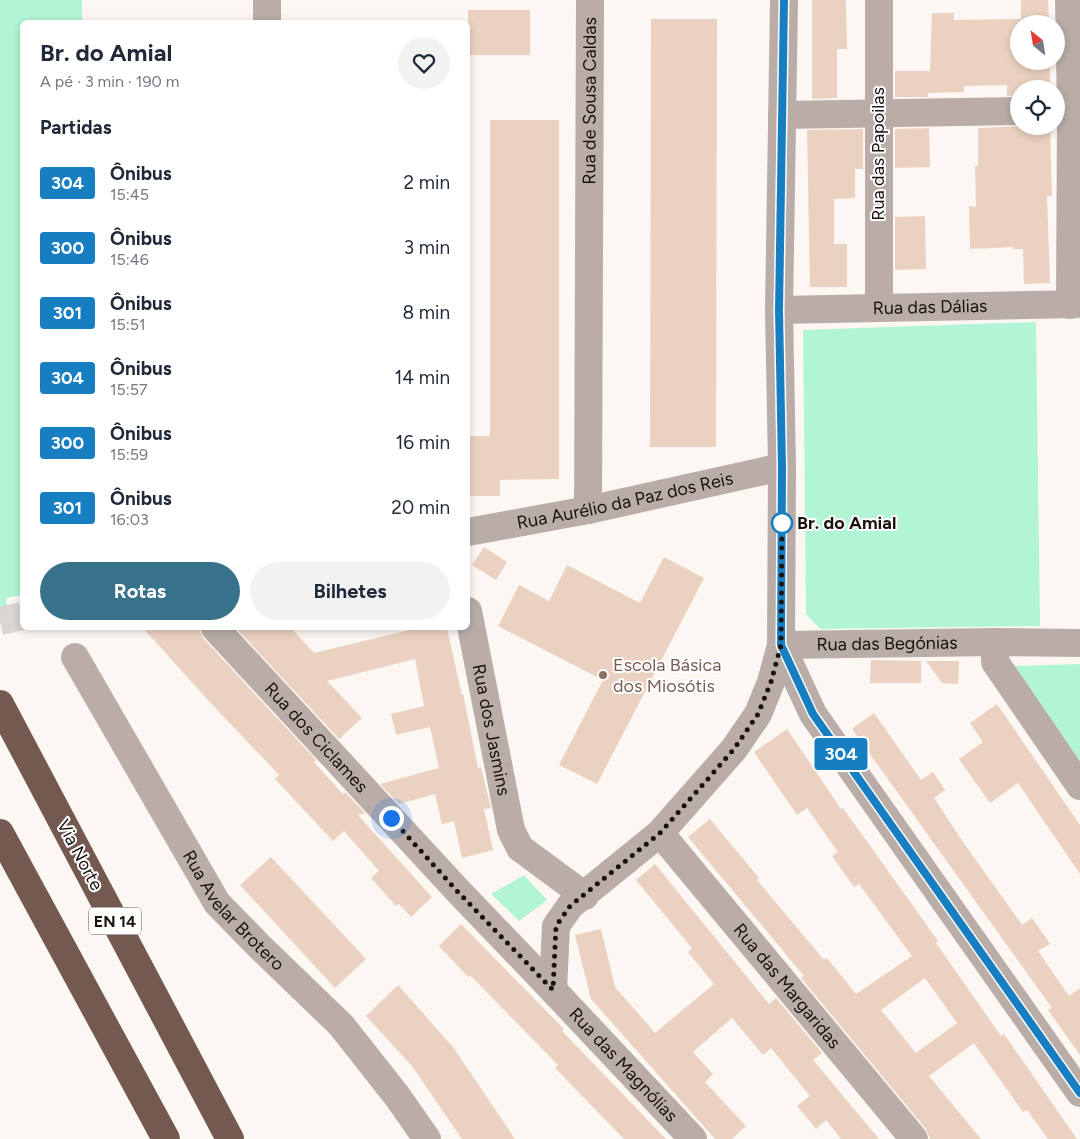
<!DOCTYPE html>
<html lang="pt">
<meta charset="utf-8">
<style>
body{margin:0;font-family:Figtree,sans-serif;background:#f2f2f3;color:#1f2937;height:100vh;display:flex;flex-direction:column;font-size:19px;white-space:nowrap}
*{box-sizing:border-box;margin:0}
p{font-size:16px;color:#747a83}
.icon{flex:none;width:28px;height:28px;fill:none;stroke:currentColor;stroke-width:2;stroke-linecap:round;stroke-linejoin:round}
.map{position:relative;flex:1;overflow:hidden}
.side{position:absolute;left:20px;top:20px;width:450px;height:610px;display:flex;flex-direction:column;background:#fff;border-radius:8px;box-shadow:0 2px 8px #0003}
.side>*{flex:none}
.badge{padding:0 10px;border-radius:4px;font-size:18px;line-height:32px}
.needle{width:32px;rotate:330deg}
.controls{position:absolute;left:1010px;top:15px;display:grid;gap:10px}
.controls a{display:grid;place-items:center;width:55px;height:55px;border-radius:50%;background:#fff;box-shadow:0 2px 8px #0003;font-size:25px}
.you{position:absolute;width:25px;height:25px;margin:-12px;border:4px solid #fff;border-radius:50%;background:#1a73e8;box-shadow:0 0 0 8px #1a73e833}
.map>.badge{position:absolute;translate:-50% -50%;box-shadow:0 0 0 2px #fff}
h2{padding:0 20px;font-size:19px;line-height:45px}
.round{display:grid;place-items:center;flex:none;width:52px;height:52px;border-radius:26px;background:#f2f2f3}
.summary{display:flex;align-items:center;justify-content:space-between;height:85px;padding:0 20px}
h1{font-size:24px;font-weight:700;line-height:38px}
.primary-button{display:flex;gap:10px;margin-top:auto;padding:10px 20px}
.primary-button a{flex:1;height:58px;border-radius:30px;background:#37728a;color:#fff;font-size:20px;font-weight:700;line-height:58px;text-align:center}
.primary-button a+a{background:#f2f2f3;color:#1f2937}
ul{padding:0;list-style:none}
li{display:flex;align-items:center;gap:15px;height:65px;padding:0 20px}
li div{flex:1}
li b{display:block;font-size:19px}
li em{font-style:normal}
li .badge{min-width:55px;font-weight:700;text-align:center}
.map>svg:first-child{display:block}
.green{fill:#b1f5d4}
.building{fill:#ebd2c0;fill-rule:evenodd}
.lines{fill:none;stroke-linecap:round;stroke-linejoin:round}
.street-tunnel{stroke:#dbd5d1;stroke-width:28;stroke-dasharray:28 14;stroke-linecap:butt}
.street{stroke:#baada8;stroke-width:28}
.highway{stroke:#73594f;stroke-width:28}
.line-casing{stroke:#fff;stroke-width:11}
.line{stroke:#187ec2;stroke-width:8}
.walk{stroke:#1b120c;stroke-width:5;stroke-dasharray:0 9}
.stop-dot{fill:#fff;stroke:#187ec2;stroke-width:2.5}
.education-dot{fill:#8d6e63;stroke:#fff;stroke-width:2}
.labels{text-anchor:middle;stroke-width:4;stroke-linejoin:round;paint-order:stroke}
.shield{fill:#fff;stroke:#5f5955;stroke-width:1}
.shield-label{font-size:16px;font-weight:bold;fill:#1b120c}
.street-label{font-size:18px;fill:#1b120c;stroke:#fff}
.stop-label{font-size:18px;font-weight:bold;fill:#1b120c;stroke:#fff;text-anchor:start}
.education-label{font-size:18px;fill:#785e54;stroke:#fff;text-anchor:start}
</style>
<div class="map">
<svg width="1080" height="1139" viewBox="0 0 1080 1139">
<rect width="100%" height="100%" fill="#fdf7f4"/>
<path class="green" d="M 0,0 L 82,0 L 82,22 L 22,22 L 22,595 L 6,598 L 8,621 L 3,622 L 0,616 Z
M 1036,322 L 1040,626 L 820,629 L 806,614 L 803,330 Z
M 1080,664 L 1080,761 L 1014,666 Z
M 524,875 L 547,900 L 519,921 L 491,894 Z"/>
<path class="building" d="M 812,0 L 846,0 L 847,49 L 837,49 L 837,98 L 812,99 Z
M 1021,0 L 1048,0 L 1049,24 L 1019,24 L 1019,61 L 1050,61 L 1050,89 L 1019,89 L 1019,95 L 1007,96 L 1007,85 L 964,86 L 964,92 L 928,93 L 928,97 L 895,97 L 895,71 L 930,71 L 932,13 L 954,13 L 954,20 L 1021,19 Z
M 468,10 L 530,10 L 530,55 L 468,55 Z
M 651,19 L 717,19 L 716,447 L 650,447 Z
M 490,120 L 559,120 L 559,479 L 500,480 L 500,496 L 468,496 L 468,436 L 490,436 Z
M 1021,126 L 1050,126 L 1052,196 L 1047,196 L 1050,283 L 1024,284 L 1023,249 L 1013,249 L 1013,247 L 970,249 L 969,206 L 976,207 L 975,166 L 978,166 L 978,128 Z
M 929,128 L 930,167 L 895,168 L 895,129 Z
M 863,129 L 863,169 L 855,169 L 855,198 L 834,199 L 834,244 L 847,244 L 847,287 L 810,287 L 807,130 Z
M 925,216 L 926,269 L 895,270 L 895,217 Z
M 484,547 L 507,562 L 496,580 L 472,565 Z
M 664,557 L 704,578 L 597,784 L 559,765 L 603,680 L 498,626 L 519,585 L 549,601 L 567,565 L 640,603 Z
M 143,628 L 200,628 L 200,632 L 204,639 L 316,760 L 314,762 L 343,794 L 346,793 L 365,813 L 358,815 L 432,897 L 411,917 L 399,904 L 396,906 L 371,878 L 379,871 L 344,831 L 333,841 L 275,779 L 279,775 L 207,699 Z
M 236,628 L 291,628 L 314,653 L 418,628 L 447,628 L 462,696 L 463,693 L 478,768 L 481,767 L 491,808 L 484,809 L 493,850 L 462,858 L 454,821 L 442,824 L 435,794 L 399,804 L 380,784 L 439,768 L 430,727 L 396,735 L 391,714 L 424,706 L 415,659 L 327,681 L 362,718 L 339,739 Z
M 871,660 L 921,661 L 921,683 L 870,683 Z
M 926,661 L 959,661 L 958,684 L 942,683 Z
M 997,704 L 1080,825 L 1080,874 L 1018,783 L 990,803 L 959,759 L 983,742 L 970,723 Z
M 874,713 L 921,780 L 933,772 L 945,790 L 934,798 L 963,842 L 1022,925 L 1032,918 L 1050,944 L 1038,951 L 1069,996 L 1080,988 L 1080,1055 L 1048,1010 L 1052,1008 L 852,729 Z
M 787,729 L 841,809 L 843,808 L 938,941 L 936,943 L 1001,1036 L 1004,1034 L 1077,1139 L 1048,1139 L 1027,1110 L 1023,1112 L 974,1043 L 929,1076 L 981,1139 L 930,1139 L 926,1129 L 801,978 L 804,976 L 688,837 L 710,819 L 759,878 L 757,880 L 824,960 L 827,958 L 856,994 L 912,956 L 859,884 L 854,887 L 832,856 L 838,852 L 807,808 L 797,815 L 754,752 ZM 925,978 L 957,1023 L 916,1053 L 881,1010 Z
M 271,857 L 366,959 L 335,988 L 240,885 Z
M 655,864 L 769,1004 L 776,998 L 822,1053 L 813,1060 L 879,1139 L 841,1139 L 826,1120 L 816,1129 L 797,1106 L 810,1096 L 771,1048 L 763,1055 L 732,1018 L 693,1052 L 713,1074 L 705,1082 L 746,1126 L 732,1139 L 715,1139 L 591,999 L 575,935 L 601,929 L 615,987 L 655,1033 L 714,984 L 688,952 L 692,948 L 636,880 Z
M 461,924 L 564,1029 L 562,1031 L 666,1139 L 624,1139 L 555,1068 L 558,1065 L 470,975 L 468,977 L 439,946 Z
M 398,985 L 453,1047 L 515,1139 L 462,1139 L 412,1066 L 366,1016 Z"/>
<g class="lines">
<path class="street-tunnel" d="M 0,621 L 22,616"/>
<g class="street">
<path d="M 1069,0 L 1071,110 L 1070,305"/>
<path d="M 267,22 L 267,0"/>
<path d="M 782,115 L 1019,111"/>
<path d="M 879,308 L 879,0"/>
<path id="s1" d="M 779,310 L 1080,304"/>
<path id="s2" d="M 588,510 L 590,0"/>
<path id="s3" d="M 468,532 L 588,510 L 782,467"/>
<path id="s4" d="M 468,611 L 511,830 L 520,848 L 585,896"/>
<path id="s5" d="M 215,628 L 459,892 L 553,990 L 693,1139"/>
<path d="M 995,642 L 995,662 L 1080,786"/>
<path d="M 781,645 L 813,714 L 1080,1093"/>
<path id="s6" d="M 781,645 L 995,642 L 1080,643"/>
<path id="s7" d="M 75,657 L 217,903 L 259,946 L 341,1025 L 397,1096 L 427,1139"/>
<path id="s8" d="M 660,833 L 914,1139"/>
<path d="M 553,990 L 556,926 L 570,906 L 660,833 L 734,749 L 758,714 L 771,682 L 781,645 L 782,467 L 779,310 L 784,0"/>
</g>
<path class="highway" d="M 0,704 L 230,1139
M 0,833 L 166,1139"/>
</g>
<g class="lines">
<defs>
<path id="line" d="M 784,0 L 779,310 L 782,467 L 781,645 L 813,714 L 1080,1093"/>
</defs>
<use href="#line" class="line-casing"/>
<use href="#line" class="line"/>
<path class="walk" d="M 391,818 L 458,892 L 553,990 L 556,926 L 570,906 L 660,833 L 707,780 L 734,749 L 758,714 L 771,682 L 781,645 L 782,523"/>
</g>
<circle class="stop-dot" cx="782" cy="523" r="10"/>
<circle class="education-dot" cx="603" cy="675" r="5"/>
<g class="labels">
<rect class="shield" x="89" y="907.5" width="52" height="27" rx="4"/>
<g class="shield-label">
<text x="115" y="927">EN 14</text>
</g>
<g class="street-label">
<text dy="6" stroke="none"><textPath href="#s2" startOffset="409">Rua de Sousa Caldas</textPath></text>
<text transform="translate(878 154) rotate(-90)" y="6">Rua das Papoilas</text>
<text dy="6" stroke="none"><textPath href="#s1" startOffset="151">Rua das Dálias</textPath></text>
<text dy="6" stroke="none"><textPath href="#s3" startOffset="160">Rua Aurélio da Paz dos Reis</textPath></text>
<text dy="6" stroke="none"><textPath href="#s6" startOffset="106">Rua das Begónias</textPath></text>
<text dy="6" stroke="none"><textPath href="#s4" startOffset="121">Rua dos Jasmins</textPath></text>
<text dy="6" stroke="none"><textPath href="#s5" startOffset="149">Rua dos Ciclames</textPath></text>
<text transform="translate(80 855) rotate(62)" y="6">Via Norte</text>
<text dy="6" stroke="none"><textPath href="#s7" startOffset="300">Rua Avelar Brotero</textPath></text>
<text dy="6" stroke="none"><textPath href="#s8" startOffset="199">Rua das Margaridas</textPath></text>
<text dy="6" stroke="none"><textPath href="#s5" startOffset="598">Rua das Magnólias</textPath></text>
</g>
<g class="stop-label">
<text x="797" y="529">Br. do Amial</text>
</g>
<g class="education-label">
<text x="613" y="671">Escola Básica<tspan x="613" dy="21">dos Miosótis</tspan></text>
</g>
</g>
</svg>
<div class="controls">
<a><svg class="needle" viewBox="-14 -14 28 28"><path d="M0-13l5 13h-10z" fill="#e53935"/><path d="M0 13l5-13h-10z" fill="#747a83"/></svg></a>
<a><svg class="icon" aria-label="locate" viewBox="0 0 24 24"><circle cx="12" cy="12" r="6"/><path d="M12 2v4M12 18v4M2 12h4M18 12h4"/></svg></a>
</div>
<div class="you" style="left:391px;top:818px"></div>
<b class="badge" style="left:841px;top:754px;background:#187ec2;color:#fff">304</b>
<section class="side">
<div class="summary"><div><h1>Br. do Amial</h1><p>A pé · 3 min · 190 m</p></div><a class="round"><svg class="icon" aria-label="heart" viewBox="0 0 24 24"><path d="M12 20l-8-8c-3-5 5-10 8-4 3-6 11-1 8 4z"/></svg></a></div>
<h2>Partidas</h2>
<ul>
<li><span class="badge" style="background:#187ec2;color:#fff">304</span><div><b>Ônibus</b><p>15:45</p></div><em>2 min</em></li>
<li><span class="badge" style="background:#187ec2;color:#fff">300</span><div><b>Ônibus</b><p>15:46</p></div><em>3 min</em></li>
<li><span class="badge" style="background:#187ec2;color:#fff">301</span><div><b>Ônibus</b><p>15:51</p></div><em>8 min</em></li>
<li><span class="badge" style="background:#187ec2;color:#fff">304</span><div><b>Ônibus</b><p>15:57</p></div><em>14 min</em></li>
<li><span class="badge" style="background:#187ec2;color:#fff">300</span><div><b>Ônibus</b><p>15:59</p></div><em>16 min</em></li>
<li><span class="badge" style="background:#187ec2;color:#fff">301</span><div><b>Ônibus</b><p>16:03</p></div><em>20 min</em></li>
</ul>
<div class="primary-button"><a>Rotas</a><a>Bilhetes</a></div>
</section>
</div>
